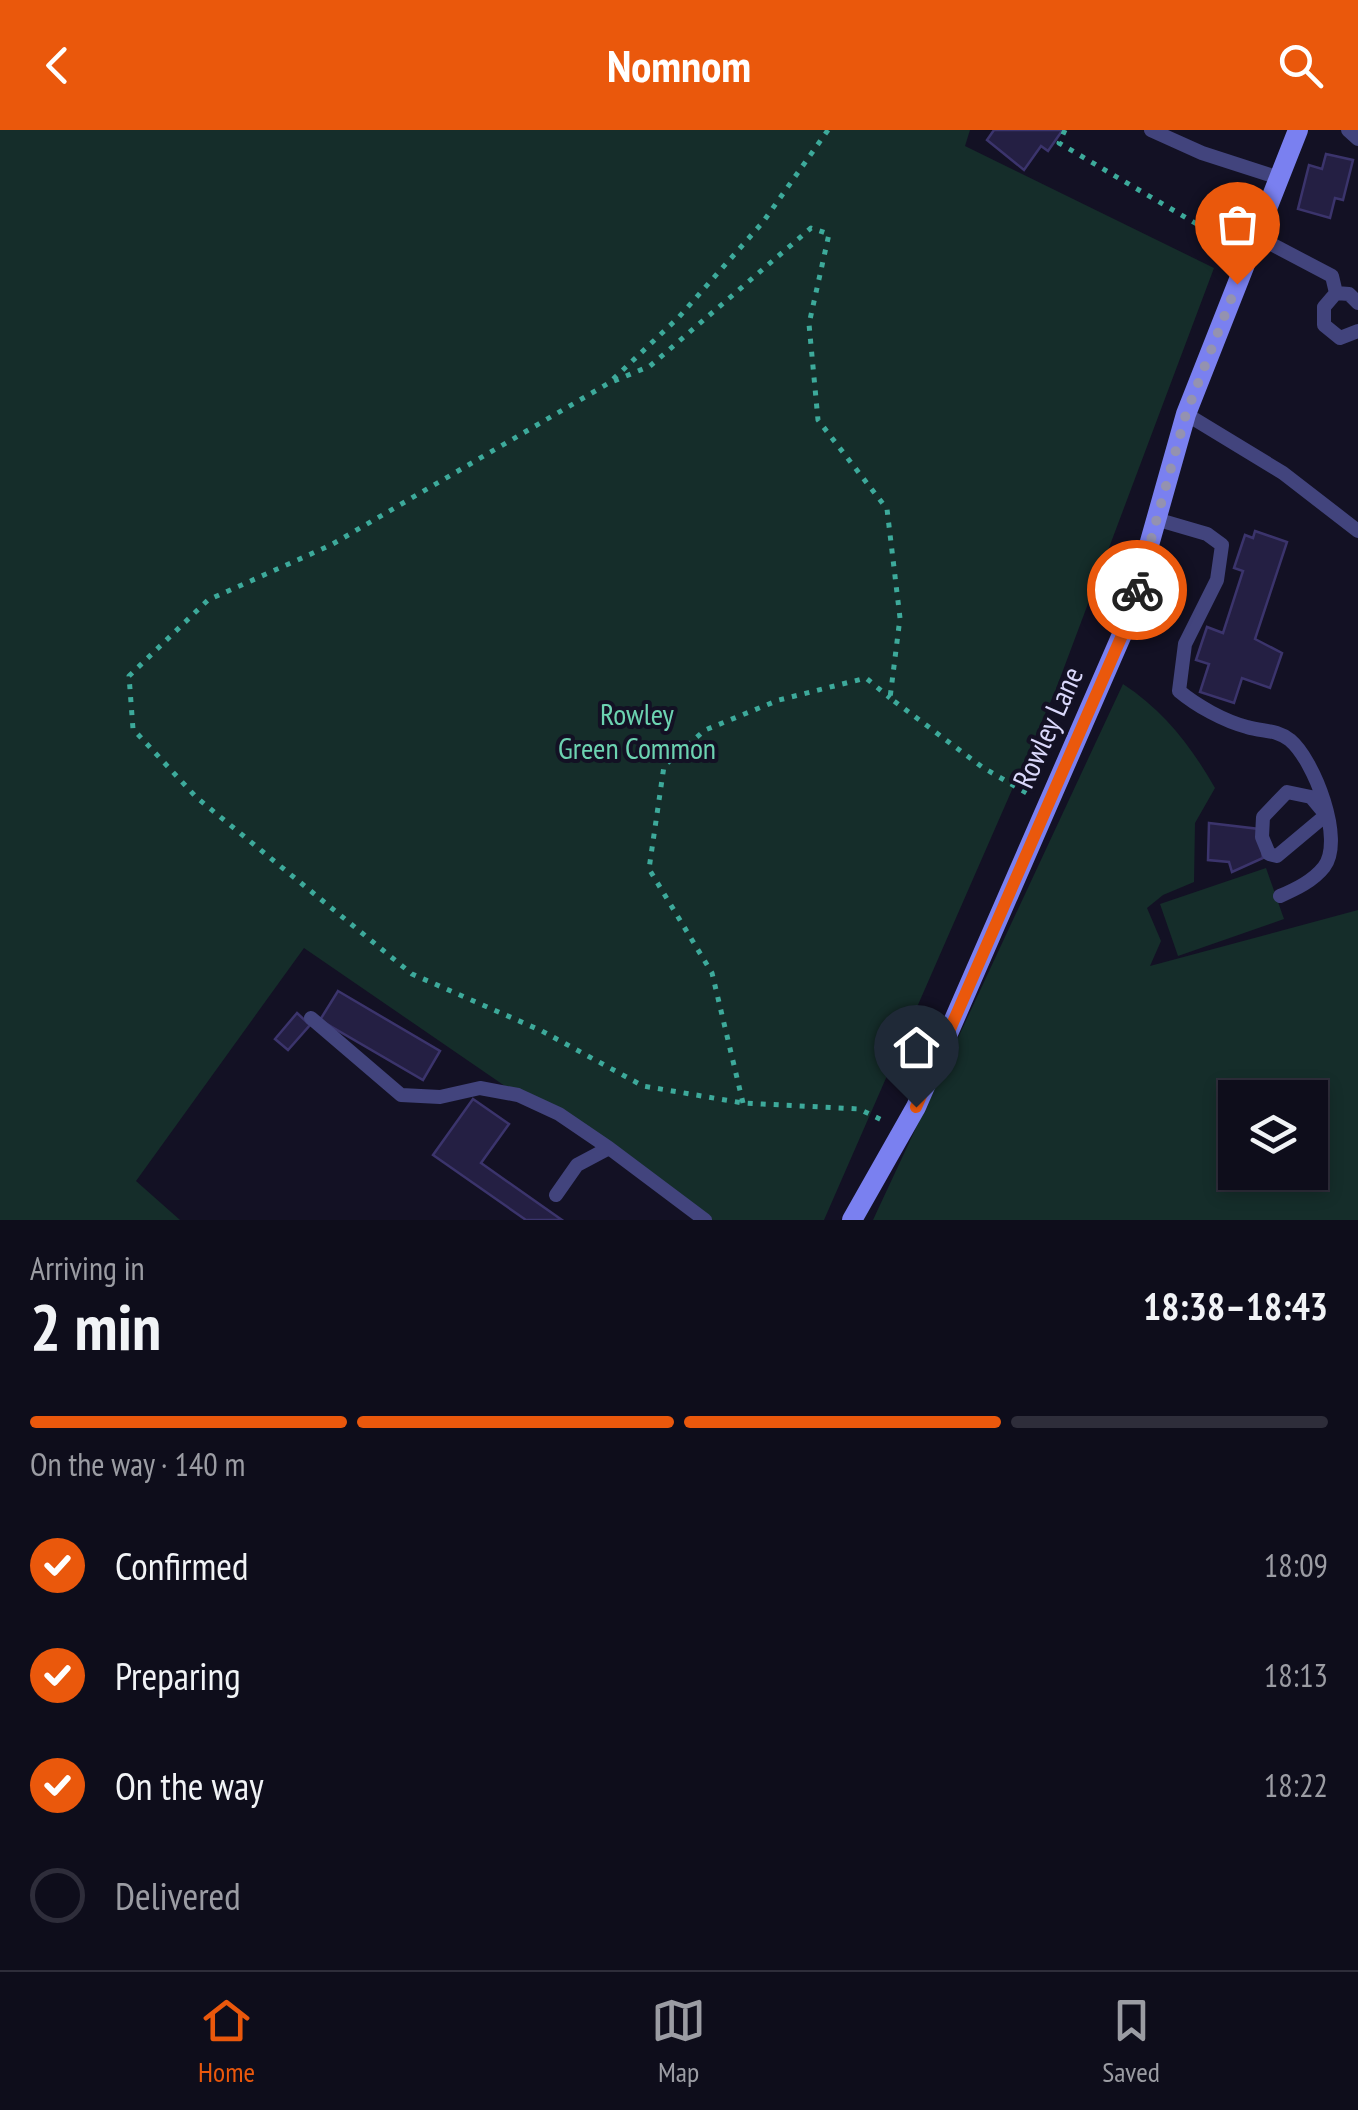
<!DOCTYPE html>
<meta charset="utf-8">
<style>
:root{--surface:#0e0d1b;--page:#171624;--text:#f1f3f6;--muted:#9b9ca3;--line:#2e2d3a;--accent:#ea580c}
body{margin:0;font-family:"PT Sans Narrow",sans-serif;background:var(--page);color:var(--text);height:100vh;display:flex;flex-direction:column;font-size:38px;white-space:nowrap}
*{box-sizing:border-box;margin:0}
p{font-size:32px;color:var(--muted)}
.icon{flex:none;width:55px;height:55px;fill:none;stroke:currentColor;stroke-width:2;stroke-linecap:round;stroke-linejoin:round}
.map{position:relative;height:1090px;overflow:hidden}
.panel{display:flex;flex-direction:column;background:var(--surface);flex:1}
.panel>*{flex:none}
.buttons{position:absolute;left:1218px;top:950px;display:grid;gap:20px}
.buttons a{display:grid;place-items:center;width:110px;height:110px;border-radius:0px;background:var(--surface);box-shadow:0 5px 15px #0003,0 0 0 2px var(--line);font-size:50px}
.pin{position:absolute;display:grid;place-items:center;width:85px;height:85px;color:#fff;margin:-102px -42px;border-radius:50% 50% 50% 0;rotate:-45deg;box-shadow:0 0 10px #0007}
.pin .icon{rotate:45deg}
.courier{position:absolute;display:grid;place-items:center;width:100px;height:100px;margin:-50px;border:8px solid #ea580c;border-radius:50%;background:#fff;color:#222;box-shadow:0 2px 12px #0007}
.headline em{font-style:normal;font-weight:700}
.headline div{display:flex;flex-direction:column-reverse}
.headline{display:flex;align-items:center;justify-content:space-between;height:170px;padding:0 30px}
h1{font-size:65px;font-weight:700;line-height:75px}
.bar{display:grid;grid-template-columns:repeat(4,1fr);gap:15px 10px;align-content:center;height:120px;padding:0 30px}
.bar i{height:12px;border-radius:8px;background:var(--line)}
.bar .selected{background:var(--accent)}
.bar p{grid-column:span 4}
ol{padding:0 30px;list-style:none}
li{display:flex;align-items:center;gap:30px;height:110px}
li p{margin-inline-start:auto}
li .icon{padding:10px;border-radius:50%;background:var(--accent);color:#fff;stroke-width:4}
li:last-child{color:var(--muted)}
li i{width:55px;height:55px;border:5px solid var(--line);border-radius:50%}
header{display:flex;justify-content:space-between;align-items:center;height:130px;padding:0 30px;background:var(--accent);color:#fff;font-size:45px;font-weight:700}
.tabs{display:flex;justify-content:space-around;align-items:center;height:140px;border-top:2px solid var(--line);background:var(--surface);font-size:28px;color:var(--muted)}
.tabs a{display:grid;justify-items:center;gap:5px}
.tabs .selected{color:var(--accent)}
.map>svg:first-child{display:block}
</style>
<header><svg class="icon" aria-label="back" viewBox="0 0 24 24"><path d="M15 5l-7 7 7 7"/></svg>Nomnom<svg class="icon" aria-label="search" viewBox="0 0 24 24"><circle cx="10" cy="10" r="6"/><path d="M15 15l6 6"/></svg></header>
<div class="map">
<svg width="1358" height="1090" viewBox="0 0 1358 1090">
<rect width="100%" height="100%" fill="#131124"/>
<path fill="#152d2a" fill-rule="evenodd" d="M0 0H970L965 16 1214 138 1056 559 824 1090H705L607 1018 518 965 304 818 136 1051 180 1090H0Z
M1123 554C1164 581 1191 616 1215 658L1195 693 1194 752 1163 765 1147 778 1161 811 1150 836 1358 780V1090H873ZM1235 968H1310V1042H1235Z
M1266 738 1284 789 1178 826 1160 774Z"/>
<path fill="#241f43" stroke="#3b346c" stroke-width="2.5" d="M994 0H1061L1062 1 1048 21 1041 16 1024 40 987 10Z
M1326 24 1353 30 1343 70 1335 68 1330 88 1298 79 1309 35 1322 39Z
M1255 401 1287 412 1255 509 1282 523 1270 558 1242 548 1234 573 1200 562 1209 534 1196 530 1207 497 1223 503 1243 441 1234 438 1245 405 1253 408Z
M1209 693 1259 699 1263 728 1232 742 1229 732 1208 730Z
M338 861 440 921 423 950 320 890Z
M297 883 310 895 288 920 275 909Z
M473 969 509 994 481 1033 562 1090H526L433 1025Z"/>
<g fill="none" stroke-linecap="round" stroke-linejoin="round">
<path stroke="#3daa9b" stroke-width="5" stroke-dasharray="5 8" stroke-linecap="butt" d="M828 0 763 92 679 187 609 253 331 415 208 470 129 546 133 599 196 667 412 844 542 901 643 956 743 973 859 979 886 992
M1065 0 1059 13 1229 113
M614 251 650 236 811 98 829 104 809 194 818 290 887 379 900 488 890 568 982 637 1030 665
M743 973 712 843 649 739 664 636 705 600 779 570 866 548 890 568"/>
<path stroke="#42447d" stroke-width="14" d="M1151 0 1202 23 1279 48
M1348 0 1358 9
M1256 106 1332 146 1336 163
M1336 163 1324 177V195L1340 208 1358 201
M1336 163 1349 164 1358 173
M1186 284 1283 343 1358 401
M1159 390 1207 404 1222 415 1217 450 1185 514 1179 561C1197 576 1224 591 1247 597 1263 602 1276 599 1290 610 1314 630 1345 710 1324 737 1313 751 1296 759 1280 766
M1287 662 1311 667 1326 685 1277 726 1269 724 1262 707 1263 687Z
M311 888 401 965 440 967 480 958 518 965 559 984 609 1018
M556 1065 577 1035 609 1018 705 1090"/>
<path stroke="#7a80f0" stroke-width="20" d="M852 1090 916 977 1127 493 1186 284 1298 0"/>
</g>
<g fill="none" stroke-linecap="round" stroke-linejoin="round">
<path stroke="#9492b0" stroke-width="10" stroke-dasharray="0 18" d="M1137 460 1186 284 1237 154"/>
<path stroke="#ea580c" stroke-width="12" d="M916 977 1127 494 1137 460"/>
</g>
<g text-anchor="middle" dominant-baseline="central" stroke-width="8" stroke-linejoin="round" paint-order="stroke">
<g font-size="30" fill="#6cd3b1" stroke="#131124">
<text x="637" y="583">Rowley<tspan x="637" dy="34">Green Common</tspan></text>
</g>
<g font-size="30" fill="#dad8fb" stroke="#131124">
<text transform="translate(1047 597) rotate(-66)">Rowley Lane</text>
</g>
</g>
</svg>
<div class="buttons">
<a><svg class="icon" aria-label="layers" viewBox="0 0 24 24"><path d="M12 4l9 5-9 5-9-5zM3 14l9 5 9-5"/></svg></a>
</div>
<div class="pin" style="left:1237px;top:154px;background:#ea580c"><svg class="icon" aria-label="bag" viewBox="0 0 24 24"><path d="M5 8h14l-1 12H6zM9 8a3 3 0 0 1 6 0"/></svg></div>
<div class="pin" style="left:916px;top:977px;background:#1f2937"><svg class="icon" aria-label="home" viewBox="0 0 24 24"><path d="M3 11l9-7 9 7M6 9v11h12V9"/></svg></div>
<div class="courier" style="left:1137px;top:460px"><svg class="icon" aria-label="bike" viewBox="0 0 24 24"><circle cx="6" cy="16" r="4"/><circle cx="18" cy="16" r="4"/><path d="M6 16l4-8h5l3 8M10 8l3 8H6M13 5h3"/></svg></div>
</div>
<section class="panel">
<div class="headline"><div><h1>2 min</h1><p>Arriving in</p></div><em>18:38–18:43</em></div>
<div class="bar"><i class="selected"></i><i class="selected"></i><i class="selected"></i><i></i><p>On the way · 140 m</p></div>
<ol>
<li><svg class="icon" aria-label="check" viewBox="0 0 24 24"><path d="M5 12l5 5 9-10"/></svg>Confirmed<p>18:09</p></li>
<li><svg class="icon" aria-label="check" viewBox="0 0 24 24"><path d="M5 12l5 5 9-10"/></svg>Preparing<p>18:13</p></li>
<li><svg class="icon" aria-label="check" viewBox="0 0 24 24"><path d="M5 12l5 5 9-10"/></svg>On the way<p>18:22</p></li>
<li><i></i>Delivered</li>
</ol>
</section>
<nav class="tabs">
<a class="selected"><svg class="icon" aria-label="home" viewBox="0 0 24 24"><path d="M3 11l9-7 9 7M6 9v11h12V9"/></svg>Home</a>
<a><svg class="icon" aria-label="map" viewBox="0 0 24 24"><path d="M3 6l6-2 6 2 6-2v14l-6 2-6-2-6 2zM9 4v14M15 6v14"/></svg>Map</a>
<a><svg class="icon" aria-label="saved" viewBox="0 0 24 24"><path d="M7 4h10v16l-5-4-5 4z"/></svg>Saved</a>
</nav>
